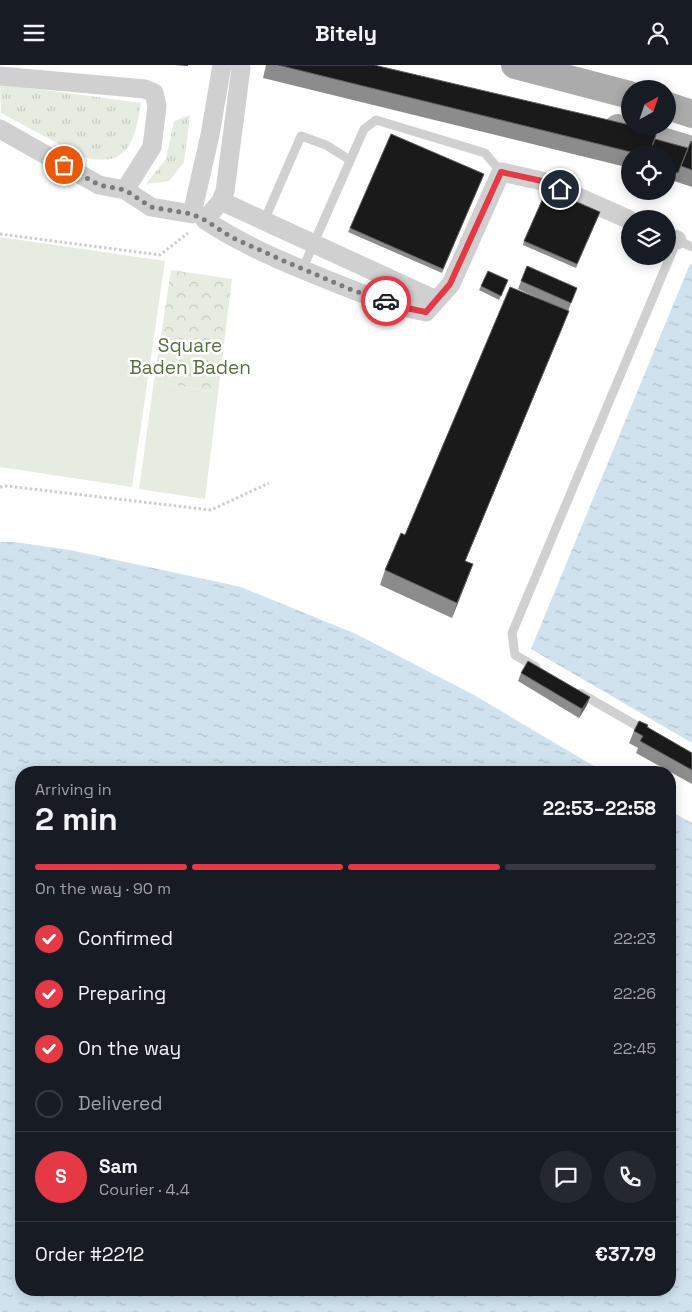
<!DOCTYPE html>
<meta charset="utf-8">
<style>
:root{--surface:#171b24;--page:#242831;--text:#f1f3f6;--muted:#9ea1a6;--line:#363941;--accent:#e63946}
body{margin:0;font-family:"Space Grotesk",sans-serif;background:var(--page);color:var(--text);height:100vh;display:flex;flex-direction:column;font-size:19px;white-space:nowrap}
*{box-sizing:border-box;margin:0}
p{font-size:16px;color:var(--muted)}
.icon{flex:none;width:28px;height:28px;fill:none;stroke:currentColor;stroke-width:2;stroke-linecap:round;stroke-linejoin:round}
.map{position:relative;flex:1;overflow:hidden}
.side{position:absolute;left:15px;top:701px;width:661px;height:530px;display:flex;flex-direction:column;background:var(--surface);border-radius:20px;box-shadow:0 2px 12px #0003}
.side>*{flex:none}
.needle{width:32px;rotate:40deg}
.controls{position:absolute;left:621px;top:15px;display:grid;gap:10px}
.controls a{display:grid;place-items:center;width:55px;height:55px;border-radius:50%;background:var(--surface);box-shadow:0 2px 12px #0003;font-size:25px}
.pin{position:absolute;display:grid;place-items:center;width:42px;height:42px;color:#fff;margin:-21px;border:2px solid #fff;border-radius:50%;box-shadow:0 1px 5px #0007}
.courier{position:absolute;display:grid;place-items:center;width:50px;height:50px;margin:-25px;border:4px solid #e63946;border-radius:50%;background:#fff;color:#222;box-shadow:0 1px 6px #0007}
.headline em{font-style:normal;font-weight:600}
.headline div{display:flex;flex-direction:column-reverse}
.headline{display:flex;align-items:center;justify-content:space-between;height:85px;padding:0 20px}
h1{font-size:32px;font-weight:600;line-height:38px}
.bar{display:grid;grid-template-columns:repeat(4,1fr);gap:8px 5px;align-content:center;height:60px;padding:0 20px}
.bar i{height:6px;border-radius:4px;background:var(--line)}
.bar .on{background:var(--accent)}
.bar p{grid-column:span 4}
.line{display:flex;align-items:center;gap:12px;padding:0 20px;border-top:1px solid var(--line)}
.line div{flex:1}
.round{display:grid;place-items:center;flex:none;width:52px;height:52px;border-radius:26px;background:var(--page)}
ol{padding:0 20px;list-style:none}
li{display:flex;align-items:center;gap:15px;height:55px}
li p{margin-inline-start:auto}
li .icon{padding:5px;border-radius:50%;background:var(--accent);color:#fff;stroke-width:4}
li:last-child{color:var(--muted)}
li i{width:28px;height:28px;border:2px solid var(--line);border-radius:50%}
header{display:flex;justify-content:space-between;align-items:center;height:65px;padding:0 20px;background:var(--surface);font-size:22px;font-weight:600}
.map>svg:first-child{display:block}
</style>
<header><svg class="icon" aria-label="menu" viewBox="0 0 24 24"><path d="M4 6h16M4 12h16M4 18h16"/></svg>Bitely<svg class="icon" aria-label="person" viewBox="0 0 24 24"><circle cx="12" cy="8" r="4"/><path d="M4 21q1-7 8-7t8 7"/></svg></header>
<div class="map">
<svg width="692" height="1247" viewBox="0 0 692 1247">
<defs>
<pattern id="grass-tufts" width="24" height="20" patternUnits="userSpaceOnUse" patternTransform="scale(1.25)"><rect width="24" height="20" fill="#e6ecdf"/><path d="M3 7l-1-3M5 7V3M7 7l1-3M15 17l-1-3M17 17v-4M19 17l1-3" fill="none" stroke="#c6cbc0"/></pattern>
<pattern id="park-crowns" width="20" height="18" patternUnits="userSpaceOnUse" patternTransform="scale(1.25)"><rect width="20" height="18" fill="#e6ecdf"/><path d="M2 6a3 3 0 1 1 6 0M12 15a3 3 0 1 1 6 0" fill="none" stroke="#c6cbc0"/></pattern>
<pattern id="water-ripples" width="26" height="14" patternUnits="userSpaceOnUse" patternTransform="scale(1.25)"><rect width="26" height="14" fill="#cfe2ee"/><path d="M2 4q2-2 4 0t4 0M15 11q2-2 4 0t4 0" fill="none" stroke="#b2c2cd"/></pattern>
</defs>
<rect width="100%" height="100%" fill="#fff"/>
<path fill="url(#grass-tufts)" d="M0 19 141 38C135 75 129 104 83 92L1 48Z
M190 50 184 97 169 116 146 119 166 94 174 56Z"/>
<path fill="url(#park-crowns)" d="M171 205 232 214 218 328 154 316Z"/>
<path fill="#e6ecdf" d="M0 172 165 196 132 422 0 402Z
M154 316 218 328 205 434 139 424Z"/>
<path fill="url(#water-ripples)" d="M690 199 692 200V678L531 584Z
M0 477H14L70 485 241 522 356 569 474 630 604 707 21 708V1225H670V746L692 758V1247H0Z"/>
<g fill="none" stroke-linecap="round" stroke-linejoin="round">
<path stroke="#cdcdcd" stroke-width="3" stroke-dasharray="2.5 2.5" stroke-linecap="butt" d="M0 169 160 190 188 168
M0 422 7 421 211 445 269 418"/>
<path stroke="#d0d0d0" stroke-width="9" d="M264 156 301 71 326 80 350 95
M302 205 364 64 376 55 485 88 501 107
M536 602 515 590 512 568 677 175 692 182
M580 628 646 666"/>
<path stroke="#d0d0d0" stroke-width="19" d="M239 0 241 3 225 126 221 136 205 155C243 180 285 198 328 215 360 228 392 241 426 247L451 219 501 107 542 116 630 155
M0 11 145 24 154 28 157 41 152 82 125 125
M0 64 99 120 125 125 151 142 192 149 210 70 222 0
M221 136 436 235
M668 172 677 175"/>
<path stroke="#ababab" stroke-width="28" d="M515 0 630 30
M668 41 692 49
M618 63 692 85"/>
</g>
<path fill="#8c8c8c" d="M266 0H374L655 74 688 83 692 77V122L668 114V89H630V103L263 13Z
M482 114 442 208 348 167 350 163Z
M600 147 576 203 523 180 524 176Z
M508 215 499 235 479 225 481 221Z
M521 216 577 223 568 246H569L563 261 465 496 467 515 452 553 380 520 385 505 405 470 551 239 518 224Z
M521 608 590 632 587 640 579 653 518 616Z
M647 662 692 688V719L636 688 638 683 629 678 634 666Z"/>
<path fill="#5f5f5f" d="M175 0H188V1Z
M569 246 563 261 459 511 465 496Z
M473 499 467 515 452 553 457 538Z
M590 632 587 640 579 653 582 644Z"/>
<path fill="#1a1a1a" stroke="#5f5f5f" d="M278 0H374L630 60V61H635L657 67 649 89H639Z
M391 69 484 109 443 204 350 163Z
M655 74 688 83 678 108 668 105V89H649Z
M691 76 692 77V105L681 101Z
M547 124 600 147 577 199 524 176Z
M527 201 577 223 571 238 521 216Z
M488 206 508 215 501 231 481 221Z
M510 222 569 246 465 496 473 499 457 538 385 505 401 468 405 470Z
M528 596 590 632 582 644 521 608Z
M639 656 648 660 647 662 692 688V705L640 676 643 671 634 666Z"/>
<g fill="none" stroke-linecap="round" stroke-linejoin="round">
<path stroke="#7a7a7a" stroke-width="5" stroke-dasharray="0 9" d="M64 100 99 120 125 125 151 142 192 149 205 155 231 172 284 196 352 225 386 236"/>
<path stroke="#e63946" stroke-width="6" d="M386 236 406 243 426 247 450 219 501 107 542 116 560 124"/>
</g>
<g text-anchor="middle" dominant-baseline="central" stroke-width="5" stroke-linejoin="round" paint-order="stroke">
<g font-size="19" fill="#56703f" stroke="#fff">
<text x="190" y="280">Square<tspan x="190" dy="22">Baden Baden</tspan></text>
</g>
</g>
</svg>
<div class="controls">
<a><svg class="needle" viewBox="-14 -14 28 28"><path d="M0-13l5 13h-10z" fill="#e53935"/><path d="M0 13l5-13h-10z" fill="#9ea1a6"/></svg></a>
<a><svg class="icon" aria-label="locate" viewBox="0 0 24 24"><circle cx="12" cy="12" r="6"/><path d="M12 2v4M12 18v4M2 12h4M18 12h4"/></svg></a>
<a><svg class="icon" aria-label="layers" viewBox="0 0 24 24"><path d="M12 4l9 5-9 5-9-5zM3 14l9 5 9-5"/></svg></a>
</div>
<div class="pin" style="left:64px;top:100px;background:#ea580c"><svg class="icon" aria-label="bag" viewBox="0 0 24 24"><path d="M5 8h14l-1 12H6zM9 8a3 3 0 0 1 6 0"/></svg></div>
<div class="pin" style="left:560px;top:124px;background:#1f2937"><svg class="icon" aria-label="home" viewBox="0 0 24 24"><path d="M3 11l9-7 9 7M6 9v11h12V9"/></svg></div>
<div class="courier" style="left:386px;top:236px"><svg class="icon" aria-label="car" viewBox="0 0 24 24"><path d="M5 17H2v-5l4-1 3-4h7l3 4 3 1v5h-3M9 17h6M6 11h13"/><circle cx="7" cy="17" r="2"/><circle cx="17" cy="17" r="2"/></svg></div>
<section class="side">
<div class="headline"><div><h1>2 min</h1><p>Arriving in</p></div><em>22:53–22:58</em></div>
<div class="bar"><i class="on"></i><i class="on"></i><i class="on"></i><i></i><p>On the way · 90 m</p></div>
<ol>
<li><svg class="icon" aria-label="check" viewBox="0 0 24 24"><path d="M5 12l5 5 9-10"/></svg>Confirmed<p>22:23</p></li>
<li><svg class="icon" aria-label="check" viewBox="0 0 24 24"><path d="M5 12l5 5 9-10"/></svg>Preparing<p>22:26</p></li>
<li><svg class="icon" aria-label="check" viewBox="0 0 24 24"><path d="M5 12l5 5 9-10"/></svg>On the way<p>22:45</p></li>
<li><i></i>Delivered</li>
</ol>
<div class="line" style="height:90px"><b class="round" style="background:var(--accent);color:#fff">S</b><div><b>Sam</b><p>Courier · 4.4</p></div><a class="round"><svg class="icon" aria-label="chat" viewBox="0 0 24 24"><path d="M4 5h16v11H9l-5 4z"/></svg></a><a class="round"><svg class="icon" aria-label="phone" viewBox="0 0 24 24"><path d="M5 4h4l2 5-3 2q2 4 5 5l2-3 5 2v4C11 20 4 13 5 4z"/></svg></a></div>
<div class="line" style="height:65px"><div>Order #2212</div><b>€37.79</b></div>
</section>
</div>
